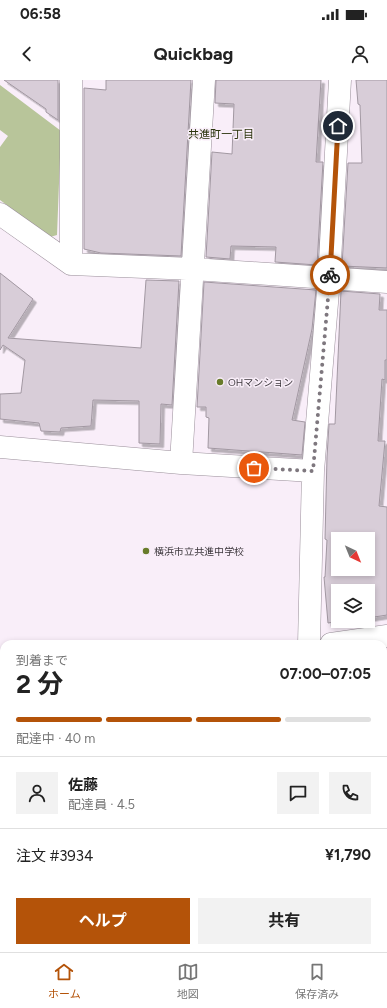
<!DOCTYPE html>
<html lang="ja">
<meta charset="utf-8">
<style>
:root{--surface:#fff;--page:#f2f2f2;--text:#222;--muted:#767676;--line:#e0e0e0;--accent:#b45309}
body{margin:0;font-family:Figtree,"Noto Sans JP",sans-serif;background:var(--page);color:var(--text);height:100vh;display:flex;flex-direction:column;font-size:15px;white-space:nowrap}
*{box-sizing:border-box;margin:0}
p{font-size:13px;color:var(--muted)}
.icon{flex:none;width:22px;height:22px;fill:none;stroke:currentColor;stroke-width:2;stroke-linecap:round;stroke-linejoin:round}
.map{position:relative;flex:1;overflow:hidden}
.drawer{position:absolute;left:0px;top:560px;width:387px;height:312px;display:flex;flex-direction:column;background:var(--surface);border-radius:12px 12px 0 0;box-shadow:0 2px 6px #0003}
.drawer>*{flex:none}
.needle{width:26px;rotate:137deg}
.controls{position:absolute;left:331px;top:452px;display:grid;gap:8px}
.controls a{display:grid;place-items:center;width:44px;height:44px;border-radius:0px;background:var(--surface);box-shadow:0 2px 6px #0003;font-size:20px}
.pin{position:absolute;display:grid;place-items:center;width:34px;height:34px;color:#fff;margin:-17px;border:2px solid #fff;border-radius:50%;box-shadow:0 1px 4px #0007}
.courier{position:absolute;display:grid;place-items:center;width:40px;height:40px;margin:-20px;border:3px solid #b45309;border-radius:50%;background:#fff;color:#222;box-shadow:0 1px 5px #0007}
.head em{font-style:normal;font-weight:700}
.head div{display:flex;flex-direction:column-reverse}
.head{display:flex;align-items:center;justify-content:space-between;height:68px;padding:0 16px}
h1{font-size:26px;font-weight:700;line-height:30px}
.bar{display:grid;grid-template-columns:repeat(4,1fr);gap:6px 4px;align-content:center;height:48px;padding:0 16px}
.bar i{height:5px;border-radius:3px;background:var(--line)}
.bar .on{background:var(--accent)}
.bar p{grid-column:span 4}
.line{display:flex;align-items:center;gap:10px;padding:0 16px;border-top:1px solid var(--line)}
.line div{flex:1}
.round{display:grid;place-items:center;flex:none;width:42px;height:42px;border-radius:0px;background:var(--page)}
.action{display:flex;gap:8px;margin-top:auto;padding:8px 16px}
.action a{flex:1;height:46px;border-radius:0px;background:var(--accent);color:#fff;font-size:16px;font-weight:700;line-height:46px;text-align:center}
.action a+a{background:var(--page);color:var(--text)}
.status{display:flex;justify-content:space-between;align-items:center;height:28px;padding:0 20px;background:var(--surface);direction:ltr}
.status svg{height:11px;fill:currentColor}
header{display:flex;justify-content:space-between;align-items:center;height:52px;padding:0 16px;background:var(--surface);font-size:18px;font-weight:700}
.tab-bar{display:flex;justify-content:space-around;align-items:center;height:56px;border-top:1px solid var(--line);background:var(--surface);font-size:11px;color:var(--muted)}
.tab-bar a{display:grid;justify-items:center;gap:2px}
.tab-bar .on{color:var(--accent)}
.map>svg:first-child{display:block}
</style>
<div class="status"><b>06:58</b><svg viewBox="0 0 49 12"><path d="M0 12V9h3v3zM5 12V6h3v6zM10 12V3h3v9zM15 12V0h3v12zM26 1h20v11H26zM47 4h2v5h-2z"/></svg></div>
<header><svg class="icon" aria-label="back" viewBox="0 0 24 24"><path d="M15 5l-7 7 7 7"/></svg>Quickbag<svg class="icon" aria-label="person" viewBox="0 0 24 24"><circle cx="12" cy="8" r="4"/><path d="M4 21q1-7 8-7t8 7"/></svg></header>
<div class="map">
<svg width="387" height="872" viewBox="0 0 387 872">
<defs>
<filter id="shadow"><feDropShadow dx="3.5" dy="3.5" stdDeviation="0" flood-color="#0004"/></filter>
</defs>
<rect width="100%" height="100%" fill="#f9eef9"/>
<path fill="#b8c59a" d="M0 5 61 51 57 155 50 157 0 120V67L8 56 0 50Z"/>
<path fill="#e1bce2" d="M383 585H387V675H383Z
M4 645V751L0 752V647Z"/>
<path fill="#d8cdd8" stroke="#a298a2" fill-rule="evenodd" filter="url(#shadow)" d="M4 0H58V40L46 32V29Z
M106 0H191L181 176 101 173 84 169V8L106 10Z
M216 0H321L316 82H323L317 185 275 182 276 167 231 166 230 179 206 177 212 72 232 74 234 24 215 23Z
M356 0H387V188L342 186 348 83H362L360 25 358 24Z
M0 193 33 219 8 258 141 268 146 200 179 201 172 325 161 324 160 364 139 363V321L93 320 91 346 61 348 60 352 41 351 39 343 0 339V314L21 313 25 280 3 265 0 270Z
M204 202 316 210 312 249 292 340 305 342 302 375 208 368 209 338 206 337V327H197Z
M341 211 380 214 379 230H387V280H385V300L382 299 378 361H385L379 426 387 427V535L368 538V511H338V541H342L328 543 324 497H325L327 460 325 459 327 377 329 344H335ZM338 459H368V489H338Z"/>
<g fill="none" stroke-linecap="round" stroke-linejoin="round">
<defs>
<path id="minor" d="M0 134 71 184 193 189 387 202
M71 184V0
M0 367 181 383 313 391
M181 383 204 0
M309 564 313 391 329 199 340 0
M331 564 387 556
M0 621 4 620
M383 707 387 706
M0 766 4 765
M326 868V872
M14 872 16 868"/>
<path id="highway" d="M383 611 387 610
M383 658 387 657
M0 697 4 695
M0 730 4 729"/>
</defs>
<use href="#minor" stroke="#9a8f9a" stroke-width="23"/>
<use href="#highway" stroke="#9a8f9a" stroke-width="23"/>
<use href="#minor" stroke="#fff" stroke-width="22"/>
<use href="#highway" stroke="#fff" stroke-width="22"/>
</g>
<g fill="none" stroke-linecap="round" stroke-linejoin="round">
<path stroke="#7e777e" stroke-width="4" stroke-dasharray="0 7.2" d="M254 388 313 391 330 195"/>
<path stroke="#b45309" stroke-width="5" d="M330 195 338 46"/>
</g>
<g fill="#687b2a" stroke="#f9eef9" stroke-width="1.5">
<circle cx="220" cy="302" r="4"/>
<circle cx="146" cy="471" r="4"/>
</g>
<g text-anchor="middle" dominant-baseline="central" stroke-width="3" stroke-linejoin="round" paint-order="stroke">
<g font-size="10" fill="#3c373c" stroke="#f9eef9" text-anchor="start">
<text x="228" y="302">OHマンション</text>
<text x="154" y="471">横浜市立共進中学校</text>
</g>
<g font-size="11" fill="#2b340d" stroke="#f9eef9">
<text x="221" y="54">共進町一丁目</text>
</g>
</g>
</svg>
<div class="controls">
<a><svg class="needle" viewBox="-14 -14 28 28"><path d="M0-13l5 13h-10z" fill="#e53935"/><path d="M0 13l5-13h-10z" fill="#767676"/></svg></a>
<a><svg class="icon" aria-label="layers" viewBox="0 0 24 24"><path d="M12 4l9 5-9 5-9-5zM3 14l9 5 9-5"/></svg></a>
</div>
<div class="pin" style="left:254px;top:388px;background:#ea580c"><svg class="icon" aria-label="bag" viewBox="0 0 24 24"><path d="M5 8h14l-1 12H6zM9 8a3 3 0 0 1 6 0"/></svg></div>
<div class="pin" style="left:338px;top:46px;background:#1f2937"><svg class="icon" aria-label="home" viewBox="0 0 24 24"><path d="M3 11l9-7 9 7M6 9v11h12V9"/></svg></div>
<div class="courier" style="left:330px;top:195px"><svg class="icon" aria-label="bike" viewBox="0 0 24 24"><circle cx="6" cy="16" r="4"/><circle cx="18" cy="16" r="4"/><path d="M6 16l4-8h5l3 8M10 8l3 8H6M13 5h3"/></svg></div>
<section class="drawer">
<div class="head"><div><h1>2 分</h1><p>到着まで</p></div><em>07:00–07:05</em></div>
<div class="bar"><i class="on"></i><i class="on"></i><i class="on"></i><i></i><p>配達中 · 40 m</p></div>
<div class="line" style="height:72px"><a class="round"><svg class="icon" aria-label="person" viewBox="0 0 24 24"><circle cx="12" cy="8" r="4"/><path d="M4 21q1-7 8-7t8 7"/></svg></a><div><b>佐藤</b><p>配達員 · 4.5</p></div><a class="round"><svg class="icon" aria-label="chat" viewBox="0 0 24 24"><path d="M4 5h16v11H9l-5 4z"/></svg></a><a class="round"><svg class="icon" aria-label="phone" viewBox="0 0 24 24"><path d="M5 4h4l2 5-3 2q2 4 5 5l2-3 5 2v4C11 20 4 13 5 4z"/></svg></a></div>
<div class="line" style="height:52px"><div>注文 #3934</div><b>¥1,790</b></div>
<div class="action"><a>ヘルプ</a><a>共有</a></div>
</section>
</div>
<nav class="tab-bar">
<a class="on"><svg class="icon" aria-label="home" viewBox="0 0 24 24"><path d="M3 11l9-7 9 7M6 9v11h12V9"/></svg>ホーム</a>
<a><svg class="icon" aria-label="map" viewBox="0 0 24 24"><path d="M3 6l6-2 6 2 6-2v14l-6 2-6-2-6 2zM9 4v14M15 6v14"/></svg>地図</a>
<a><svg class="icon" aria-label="saved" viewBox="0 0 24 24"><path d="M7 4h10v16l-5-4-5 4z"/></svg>保存済み</a>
</nav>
